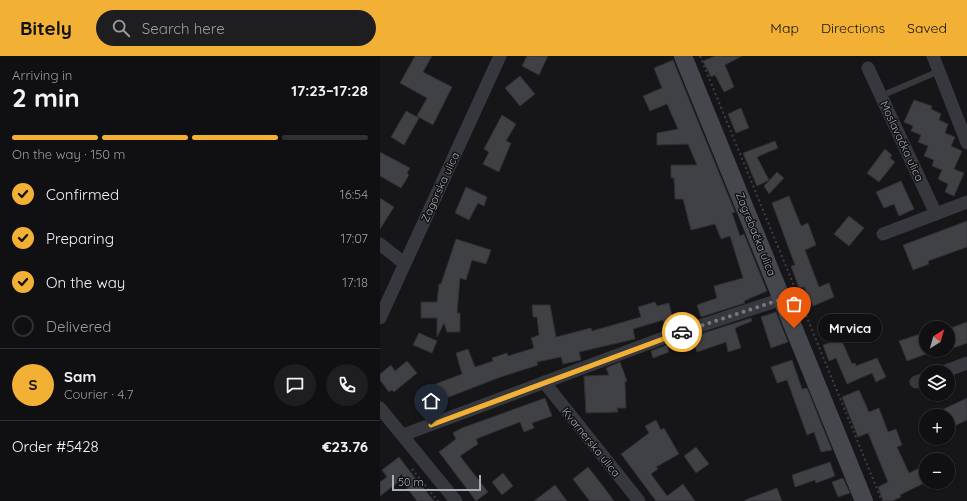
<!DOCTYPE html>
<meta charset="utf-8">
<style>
:root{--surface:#101012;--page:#1e1e20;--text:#f1f3f6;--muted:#9c9d9f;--line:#303032;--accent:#f2b134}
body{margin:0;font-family:Quicksand,sans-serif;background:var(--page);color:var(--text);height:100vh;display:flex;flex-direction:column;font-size:15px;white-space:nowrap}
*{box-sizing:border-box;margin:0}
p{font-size:13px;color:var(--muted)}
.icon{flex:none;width:22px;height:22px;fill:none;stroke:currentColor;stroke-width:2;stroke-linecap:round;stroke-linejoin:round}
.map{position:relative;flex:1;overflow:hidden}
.drawer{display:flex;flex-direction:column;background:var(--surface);width:380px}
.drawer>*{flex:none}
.needle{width:26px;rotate:37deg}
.buttons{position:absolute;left:539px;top:265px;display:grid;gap:8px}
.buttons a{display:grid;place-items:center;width:36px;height:36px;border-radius:50%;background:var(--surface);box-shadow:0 1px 3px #0004,0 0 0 1px var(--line);font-size:20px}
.scale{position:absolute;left:12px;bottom:10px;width:89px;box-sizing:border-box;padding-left:4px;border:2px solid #a8adb8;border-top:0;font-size:11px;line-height:14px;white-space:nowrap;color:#a8adb8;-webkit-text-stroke:3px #111113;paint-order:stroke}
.pin{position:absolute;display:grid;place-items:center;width:34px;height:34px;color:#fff;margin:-41px -17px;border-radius:50% 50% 50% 0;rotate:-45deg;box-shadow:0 0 4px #0007}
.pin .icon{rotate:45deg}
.courier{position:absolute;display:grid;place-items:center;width:40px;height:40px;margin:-20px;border:3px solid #f2b134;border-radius:50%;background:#fff;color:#222;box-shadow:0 1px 5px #0007}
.bubble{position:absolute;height:28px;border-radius:14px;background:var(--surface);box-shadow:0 1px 3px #0004,0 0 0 1px var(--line);font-size:13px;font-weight:700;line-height:28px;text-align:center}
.head em{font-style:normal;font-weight:700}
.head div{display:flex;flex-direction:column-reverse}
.head{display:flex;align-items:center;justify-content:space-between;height:68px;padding:0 12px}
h1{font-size:26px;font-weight:700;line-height:30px}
.bar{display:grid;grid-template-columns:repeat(4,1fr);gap:6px 4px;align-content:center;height:48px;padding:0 12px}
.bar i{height:5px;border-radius:3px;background:var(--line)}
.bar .selected{background:var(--accent)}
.bar p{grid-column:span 4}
.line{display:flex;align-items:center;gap:10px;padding:0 12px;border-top:1px solid var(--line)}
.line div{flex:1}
.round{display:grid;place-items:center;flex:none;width:42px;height:42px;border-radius:21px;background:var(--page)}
ol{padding:0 12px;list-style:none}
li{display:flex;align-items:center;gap:12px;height:44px}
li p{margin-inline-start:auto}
li .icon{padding:4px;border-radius:50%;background:var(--accent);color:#111;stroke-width:4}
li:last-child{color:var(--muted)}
li i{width:22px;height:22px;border:2px solid var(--line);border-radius:50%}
header{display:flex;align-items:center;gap:24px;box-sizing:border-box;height:56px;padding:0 20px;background:var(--accent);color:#111}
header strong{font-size:19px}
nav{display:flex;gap:22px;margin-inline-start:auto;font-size:14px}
.search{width:280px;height:36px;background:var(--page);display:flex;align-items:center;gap:10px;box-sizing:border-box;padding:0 14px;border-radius:22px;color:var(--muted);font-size:15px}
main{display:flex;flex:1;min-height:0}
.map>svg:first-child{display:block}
</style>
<header>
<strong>Bitely</strong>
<div class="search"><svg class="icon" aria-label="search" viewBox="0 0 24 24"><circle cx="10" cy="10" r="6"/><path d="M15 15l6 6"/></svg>Search here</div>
<nav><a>Map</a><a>Directions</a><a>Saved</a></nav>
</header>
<main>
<section class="drawer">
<div class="head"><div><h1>2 min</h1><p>Arriving in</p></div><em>17:23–17:28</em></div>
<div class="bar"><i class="selected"></i><i class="selected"></i><i class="selected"></i><i></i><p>On the way · 150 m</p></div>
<ol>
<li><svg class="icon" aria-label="check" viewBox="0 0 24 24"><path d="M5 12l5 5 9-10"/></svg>Confirmed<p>16:54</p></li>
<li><svg class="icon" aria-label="check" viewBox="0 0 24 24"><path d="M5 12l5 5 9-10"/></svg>Preparing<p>17:07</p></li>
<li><svg class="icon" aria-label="check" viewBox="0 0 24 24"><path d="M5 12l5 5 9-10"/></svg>On the way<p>17:18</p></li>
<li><i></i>Delivered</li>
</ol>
<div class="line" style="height:72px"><b class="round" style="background:var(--accent);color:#111">S</b><div><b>Sam</b><p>Courier · 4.7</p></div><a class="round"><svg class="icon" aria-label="chat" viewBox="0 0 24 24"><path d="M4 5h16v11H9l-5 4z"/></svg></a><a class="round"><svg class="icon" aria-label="phone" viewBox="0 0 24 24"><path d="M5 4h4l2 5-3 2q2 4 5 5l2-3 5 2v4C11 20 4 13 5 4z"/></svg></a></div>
<div class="line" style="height:52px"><div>Order #5428</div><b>€23.76</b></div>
</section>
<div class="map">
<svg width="587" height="445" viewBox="0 0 587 445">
<rect width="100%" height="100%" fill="#161618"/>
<path fill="#404145" stroke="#303034" d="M35 0H52L43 16 72 31 53 69 37 60 47 42 20 27Z
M147 0H168L159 19 142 10Z
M335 0H362L345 9 354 31 344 36 335 19 331 21 323 5Z
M293 4 355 156 352 157 360 180 364 178 387 235 364 245 365 247 321 261 317 249 337 242 334 230 363 222 350 180 341 183 335 168 311 174 303 143H295L294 122H291V109H317L308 88 277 89V77L298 73 287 48 270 55 263 40 282 32 274 12Z
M140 20 155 38 140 50 125 32Z
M534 44 552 50 551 53 561 58 559 64 568 68 565 77 575 81 571 90 582 95 574 113 584 117 574 140 565 136 568 128 558 123 562 114 552 110 554 104 544 100 548 90 538 86 541 79 531 75 533 70 524 66Z
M361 52 369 72 356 77 348 58Z
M26 55 39 62 24 89 11 81Z
M122 59 136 68 126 85 131 87 119 116 103 108 109 96 104 93Z
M395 85 398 92 377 101 389 124 377 130 363 97Z
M505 93 512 99 510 102 515 106 499 126 487 117Z
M0 96 30 112 27 117 29 119 21 132 0 120Z
M397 116 404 122 389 138 384 130Z
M521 125 534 153 519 160 514 148 504 152 496 136Z
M86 131 107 141 104 150 98 147 89 164 75 157Z
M409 140 421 170 428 167 436 189 425 194 439 231 449 227 454 241 433 250 424 231 419 232 411 210 415 209 392 147Z
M0 142 14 151 0 173Z
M469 160 484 172 469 190 454 178Z
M587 165V191L548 205 549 208 533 214 523 189Z
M76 183 111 194 106 208 92 204 86 224 80 222 77 257H80V276H67L64 267 57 281V262H41V246H57L59 228H61Z
M275 246 277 250 289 247 294 269 285 271 283 264 253 273 255 283 199 296 201 304 183 308 181 301 157 306 158 309 118 322 43 351 37 335 82 318 76 297 88 293 95 311 113 305 112 302 127 297 128 300 154 292 151 282 159 279 157 261H153L152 249H170L176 281 211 272 212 275 261 261 258 251Z
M396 256 408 286 391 292 381 261Z
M371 262 372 265 355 272 361 292 348 296 346 286 317 296 314 288 310 289 308 282Z
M587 266V287L568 294V273Z
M546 276V298L527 305 519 285Z
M39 277 57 285 52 297 33 289Z
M461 283 472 308 475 307 476 310 497 302 506 321 496 326 492 317 467 328 456 302 449 305 443 289Z
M287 289 289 296 273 302 271 295Z
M412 304 422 333 427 332 452 394 441 396 434 376 427 379 407 324 397 327 391 311Z
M27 305 37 317 14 336 12 334 9 336 0 324V318L11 309 15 315Z
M240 306 247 325 245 326 246 352H237L238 356 206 357 204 320 229 319 226 312Z
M479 334 489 356 499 352 508 376 516 373 522 389 517 391 529 417 546 409V426L520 439 521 441 512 445H503L498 431 508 426 488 377 478 381 462 341Z
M165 342 172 360 152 367 154 372 144 376 140 366 96 383 98 388 80 400 108 436 96 445 59 396 76 383 73 377 82 372Z
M587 342V364L568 373V360H549Z
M276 364 281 374 284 372 299 398 276 411 278 413 271 418 287 440 303 428 315 445H276L241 398 269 377 265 370Z
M316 391 329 408 316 417 304 400Z
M19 401 32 418 54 445H37L21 424 0 440V426L7 421 2 414Z
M450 406 455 420 436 427 435 424 415 431 412 419Z
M208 411 223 430 234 445H210L205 439 193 423Z
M123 417 133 430 122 439 112 426Z
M463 422 470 437 458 441 452 426Z
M175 429 187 445H154Z
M397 432 402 445H365V444Z"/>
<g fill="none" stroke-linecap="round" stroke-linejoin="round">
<path stroke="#3d3f44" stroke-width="2" stroke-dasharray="2 3" stroke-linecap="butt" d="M320 0 502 445
M32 413 58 445"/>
<path stroke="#37383d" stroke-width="6" d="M501 40 559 15"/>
<path stroke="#37383d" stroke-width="13" d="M553 0 587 87
M488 12 556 158
M503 178 587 146
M0 188 25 208
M0 262 120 0
M563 316 587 307
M164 326 259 445
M536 326 546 323
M0 352 76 445
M23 379 283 282 402 243"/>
<path stroke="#45474d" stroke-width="18" d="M303 0 484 445"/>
</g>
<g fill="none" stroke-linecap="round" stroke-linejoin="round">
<path stroke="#757880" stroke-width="4" stroke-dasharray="0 7.2" d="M302 276 402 243 414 272"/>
<path stroke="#f2b134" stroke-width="5" d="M51 369 302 276"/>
</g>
<g text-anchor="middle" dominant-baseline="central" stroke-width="3" stroke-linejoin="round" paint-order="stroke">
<g font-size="11" fill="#a8adb8" stroke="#111113">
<text transform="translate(522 85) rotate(65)">Moslavačka ulica</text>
<text transform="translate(60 131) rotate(-65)">Zagorska ulica</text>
<text transform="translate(376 178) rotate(68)">Zagrebačka ulica</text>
<text transform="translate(211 386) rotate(51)">Kvarnerska ulica</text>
</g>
</g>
</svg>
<div class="buttons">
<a><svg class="needle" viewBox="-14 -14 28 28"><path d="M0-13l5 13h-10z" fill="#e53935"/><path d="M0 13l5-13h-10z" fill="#9c9d9f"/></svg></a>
<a><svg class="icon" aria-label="layers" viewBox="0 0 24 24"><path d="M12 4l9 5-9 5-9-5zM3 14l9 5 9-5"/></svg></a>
<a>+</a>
<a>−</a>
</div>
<div class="scale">50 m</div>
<div class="pin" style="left:414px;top:272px;background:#ea580c"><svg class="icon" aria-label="bag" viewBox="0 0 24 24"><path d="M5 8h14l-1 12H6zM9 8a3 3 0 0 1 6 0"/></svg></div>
<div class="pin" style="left:51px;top:369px;background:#1f2937"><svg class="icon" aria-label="home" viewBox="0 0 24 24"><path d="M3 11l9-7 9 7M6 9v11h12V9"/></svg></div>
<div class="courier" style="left:302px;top:276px"><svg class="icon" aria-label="car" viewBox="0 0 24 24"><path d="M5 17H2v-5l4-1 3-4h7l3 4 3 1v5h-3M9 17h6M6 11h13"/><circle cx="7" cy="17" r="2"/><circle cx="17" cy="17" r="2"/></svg></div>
<div class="bubble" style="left:438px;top:258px;width:64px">Mrvica</div>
</div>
</main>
